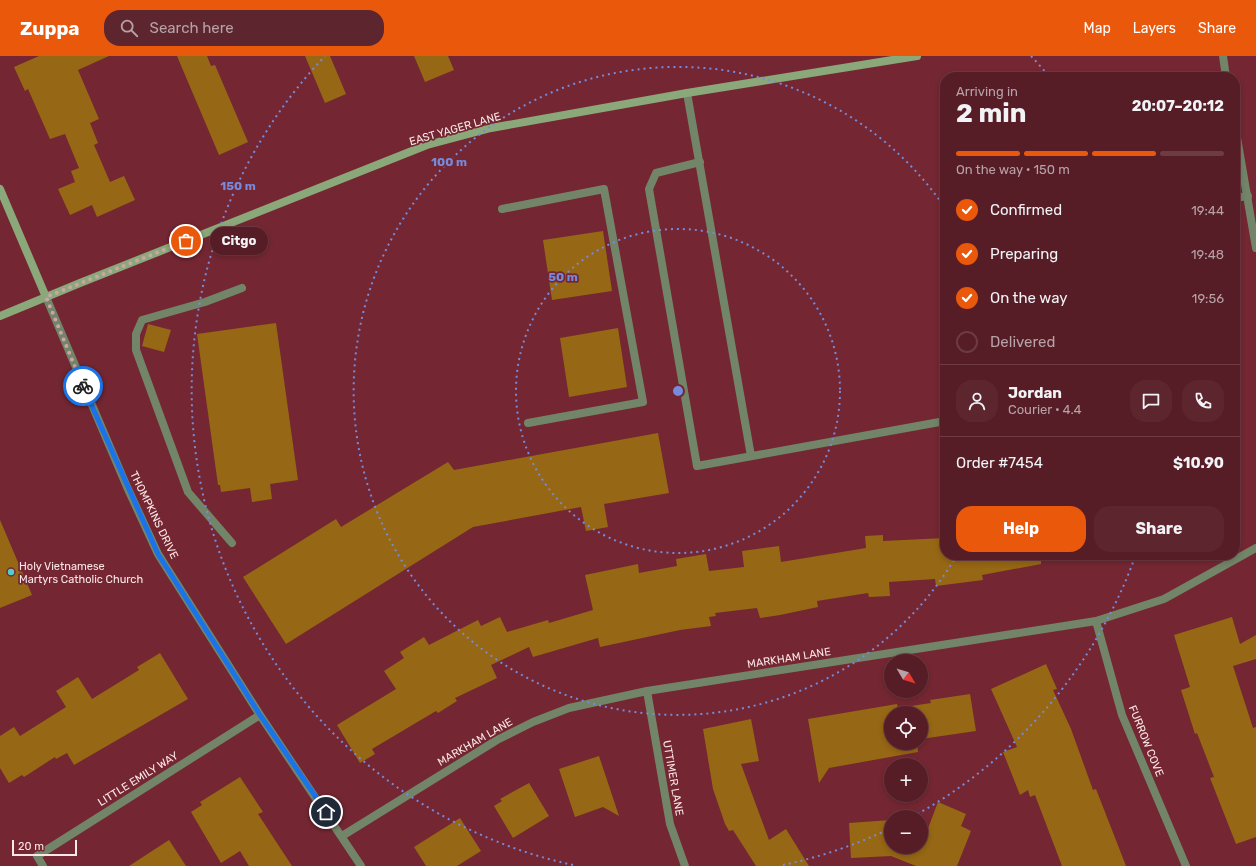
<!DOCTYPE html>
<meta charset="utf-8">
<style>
:root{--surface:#571d26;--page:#5d262e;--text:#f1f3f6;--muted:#b6a2a7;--line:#6d3b43;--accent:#ea580c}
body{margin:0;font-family:Rubik,sans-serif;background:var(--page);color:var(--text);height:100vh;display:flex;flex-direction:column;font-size:15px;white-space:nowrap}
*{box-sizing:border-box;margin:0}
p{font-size:13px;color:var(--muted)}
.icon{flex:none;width:22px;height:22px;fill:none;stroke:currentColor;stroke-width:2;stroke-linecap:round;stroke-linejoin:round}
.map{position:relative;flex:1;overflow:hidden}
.details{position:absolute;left:940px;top:16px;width:300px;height:488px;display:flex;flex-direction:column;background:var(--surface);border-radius:16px;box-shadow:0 2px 6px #0003,0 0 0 1px var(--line)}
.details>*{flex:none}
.needle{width:26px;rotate:128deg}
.controls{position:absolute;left:884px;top:598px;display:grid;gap:8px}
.controls a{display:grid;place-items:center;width:44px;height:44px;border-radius:50%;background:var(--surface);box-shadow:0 2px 6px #0003,0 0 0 1px var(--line);font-size:20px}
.scale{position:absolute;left:12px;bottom:10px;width:65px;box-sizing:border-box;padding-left:4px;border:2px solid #fbe7e8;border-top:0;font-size:11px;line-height:14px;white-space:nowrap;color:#fbe7e8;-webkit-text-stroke:3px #742732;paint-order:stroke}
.pin{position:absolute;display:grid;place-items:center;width:34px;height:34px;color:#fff;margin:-17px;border:2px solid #fff;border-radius:50%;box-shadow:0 1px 4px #0007}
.courier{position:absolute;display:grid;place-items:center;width:40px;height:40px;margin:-20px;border:3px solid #1a73e8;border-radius:50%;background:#fff;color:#222;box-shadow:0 1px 5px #0007}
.bubble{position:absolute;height:28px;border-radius:14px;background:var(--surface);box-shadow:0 2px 6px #0003,0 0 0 1px var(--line);font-size:13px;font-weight:700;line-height:28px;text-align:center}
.headline em{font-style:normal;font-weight:700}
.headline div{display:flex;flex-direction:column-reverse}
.headline{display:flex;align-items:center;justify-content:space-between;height:68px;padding:0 16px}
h1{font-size:26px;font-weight:700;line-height:30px}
.bar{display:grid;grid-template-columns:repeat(4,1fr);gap:6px 4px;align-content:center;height:48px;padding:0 16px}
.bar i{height:5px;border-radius:3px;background:var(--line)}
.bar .current{background:var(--accent)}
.bar p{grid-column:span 4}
.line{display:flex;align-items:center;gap:10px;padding:0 16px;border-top:1px solid var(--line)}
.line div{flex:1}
.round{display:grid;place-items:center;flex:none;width:42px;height:42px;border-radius:16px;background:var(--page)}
ol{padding:0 16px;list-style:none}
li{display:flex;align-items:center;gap:12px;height:44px}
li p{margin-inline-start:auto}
li .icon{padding:4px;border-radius:50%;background:var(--accent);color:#fff;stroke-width:4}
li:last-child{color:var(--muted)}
li i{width:22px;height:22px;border:2px solid var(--line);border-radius:50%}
.cta{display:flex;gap:8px;margin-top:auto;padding:8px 16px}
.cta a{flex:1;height:46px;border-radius:16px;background:var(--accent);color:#fff;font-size:16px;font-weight:700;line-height:46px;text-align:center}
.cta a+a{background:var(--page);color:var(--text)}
header{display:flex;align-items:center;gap:24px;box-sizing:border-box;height:56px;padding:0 20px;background:var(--accent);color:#fff}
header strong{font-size:19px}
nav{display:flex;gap:22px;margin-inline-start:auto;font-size:14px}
.search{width:280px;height:36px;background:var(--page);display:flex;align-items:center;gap:10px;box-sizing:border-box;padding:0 14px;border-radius:16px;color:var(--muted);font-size:15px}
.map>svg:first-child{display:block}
</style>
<header>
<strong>Zuppa</strong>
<div class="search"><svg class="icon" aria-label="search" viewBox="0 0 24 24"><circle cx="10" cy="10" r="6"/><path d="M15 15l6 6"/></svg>Search here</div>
<nav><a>Map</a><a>Layers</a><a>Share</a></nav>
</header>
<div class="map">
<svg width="1256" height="810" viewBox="0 0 1256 810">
<rect width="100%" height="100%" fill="#742732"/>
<path fill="#966714" d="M39 0H109L78 14 99 63 90 67 98 87 94 89 110 126 124 120 135 144 97 161 92 149 70 159 58 133 75 126 71 115 79 112 65 78 50 83 28 33 25 35 14 11Z
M177 0H207L211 10 215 9 248 86 219 99Z
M305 0H330L346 38 325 47Z
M414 0H448L454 14 425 26Z
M603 175 612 235 552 244 543 184Z
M276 267 298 424 270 428 272 443 252 446 250 432 221 436 220 429H218L197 278Z
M148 268 171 274 164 296 142 290Z
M618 272 627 331 569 341 560 282Z
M658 377 669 437 604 448 608 471 586 475 581 451 473 471 286 588 243 521 336 463 341 471 448 406 454 414Z
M0 464 32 539 0 552Z
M883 479V485L945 482V499H1041V508L982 519 983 524 936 530 935 523 889 526 890 540 869 541 868 537 817 545 818 551 780 559 760 562 757 552 715 557 716 560 709 561 711 570 680 574 600 591 598 582 533 601 529 591 491 609 497 622 455 642 457 645 438 657 436 655 372 693 375 698 360 707 337 669 396 633 384 615 404 602 400 596 424 581 429 589 478 564 481 570 500 561 507 576 548 564 549 567 593 554 585 519 638 508 639 517 677 510 676 503 706 498 709 515 744 511 742 495 779 490 781 506 866 492 865 480Z
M1232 561 1240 588 1256 579V603L1233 610 1253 672 1256 671V781L1236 788 1210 722 1214 721 1197 677 1195 678 1181 634 1190 631 1174 579Z
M160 597 188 643 74 709 67 697 56 703 55 701 24 721 22 719 9 727 0 712V680L14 671 20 680 66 651 56 635 78 621 92 643 139 614 137 611Z
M1046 608 1057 633 1053 634 1071 673 1093 734 1096 733 1126 810H1062L1035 739 1030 741 1028 734 1020 739 1003 696 1017 691 991 633Z
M970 638 976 675 921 683V657H891V687H917L918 696 829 712 819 727 808 663 897 648 898 652 931 647 930 644Z
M751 663 759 705 741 708 769 784 786 773 809 810H756L733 774 729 775 725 768 713 733 703 673Z
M599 700 619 760 603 751 575 761 559 713Z
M240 721 263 756 258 758 292 810H249L240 795 221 807 191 756 202 749 200 746Z
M529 727 549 760 513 782 494 750 502 745 500 743Z
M938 746 966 758 961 770 971 775 957 810H916L891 800 851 802 849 767 891 764V791H921Z
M460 762 481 795 457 810H426L414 791Z
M169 784 186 810H129Z"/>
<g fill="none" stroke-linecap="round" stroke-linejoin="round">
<path stroke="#728568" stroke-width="8" d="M687 37 751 400
M700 106 656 117 649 133 697 410 945 365
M1235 142 1248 140
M502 153 604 133 643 346 528 367
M232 487 188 436 136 294V278L142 264 205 246 242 232"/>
<path stroke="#728568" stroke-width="8" d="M1223 0 1226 21
M1235 70 1256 192
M46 241 127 431 158 498 260 659 361 810
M1096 565 1122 659 1186 810
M647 635 670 768 685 810
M342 780 497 684 533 666 569 652 647 635 1096 565 1164 543 1256 492
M43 810 37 800 260 659"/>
<path stroke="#8aa87a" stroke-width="8" d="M0 133 46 241
M0 260 80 227 427 89 491 72 687 37 917 0"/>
</g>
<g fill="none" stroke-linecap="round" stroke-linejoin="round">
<path stroke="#cca4a8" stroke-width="4" stroke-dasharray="0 7.2" d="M83 330 46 241 186 185"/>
<path stroke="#1a73e8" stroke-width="5" d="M83 330 158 498 260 659 326 756"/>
</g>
<g fill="none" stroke="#768bde" stroke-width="2" stroke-dasharray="2 4">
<circle cx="678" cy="335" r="162"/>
<path d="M957 499A324 324 0 1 1 943 149"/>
<path d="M1135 501A486 486 0 0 1 914 760M887 774A486 486 0 0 1 783 809M573 809A486 486 0 0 1 325 0M1031 0A486 486 0 0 1 1048 19"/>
</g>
<circle fill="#52cdcd" stroke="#742732" stroke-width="1.5" cx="11" cy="516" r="4"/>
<g text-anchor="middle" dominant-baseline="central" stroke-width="3.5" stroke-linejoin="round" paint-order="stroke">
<g font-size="11" fill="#fbe7e8" stroke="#742732">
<text transform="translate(455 73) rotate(-16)">EAST YAGER LANE</text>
<text transform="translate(154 459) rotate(64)">THOMPKINS DRIVE</text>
<text transform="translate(789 602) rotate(-9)">MARKHAM LANE</text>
<text transform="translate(1146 685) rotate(68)">FURROW COVE</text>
<text transform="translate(475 686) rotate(-30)">MARKHAM LANE</text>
<text transform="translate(673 722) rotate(80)">UTTIMER LANE</text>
<text transform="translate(138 723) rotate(-32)">LITTLE EMILY WAY</text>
</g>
<g font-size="11" fill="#fbe7e8" stroke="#742732" text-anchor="start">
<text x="19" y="510">Holy Vietnamese<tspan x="19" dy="13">Martyrs Catholic Church</tspan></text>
</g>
</g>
<circle cx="678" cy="335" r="6" fill="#768bde" stroke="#742732" stroke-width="2"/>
<g font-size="12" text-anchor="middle" font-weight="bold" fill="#768bde" stroke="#742732" stroke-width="3.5" stroke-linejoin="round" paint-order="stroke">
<text x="449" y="110">100 m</text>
<text x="238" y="134">150 m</text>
<text x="563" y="225">50 m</text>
</g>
</svg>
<div class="controls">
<a><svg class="needle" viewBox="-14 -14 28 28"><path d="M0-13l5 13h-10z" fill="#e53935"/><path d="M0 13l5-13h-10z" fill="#b6a2a7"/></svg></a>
<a><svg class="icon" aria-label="locate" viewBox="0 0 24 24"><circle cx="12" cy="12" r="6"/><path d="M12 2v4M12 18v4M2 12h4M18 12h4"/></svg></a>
<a>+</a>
<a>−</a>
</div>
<div class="scale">20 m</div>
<div class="pin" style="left:186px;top:185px;background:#ea580c"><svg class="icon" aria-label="bag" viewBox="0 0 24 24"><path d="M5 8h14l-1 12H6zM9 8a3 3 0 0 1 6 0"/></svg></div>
<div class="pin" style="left:326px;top:756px;background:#1f2937"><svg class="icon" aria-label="home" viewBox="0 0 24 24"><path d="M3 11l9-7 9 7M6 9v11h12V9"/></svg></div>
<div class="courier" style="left:83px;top:330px"><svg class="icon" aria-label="bike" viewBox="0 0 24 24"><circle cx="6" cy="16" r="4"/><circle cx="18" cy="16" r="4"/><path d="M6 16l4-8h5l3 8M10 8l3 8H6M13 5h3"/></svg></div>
<div class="bubble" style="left:210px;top:171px;width:58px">Citgo</div>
<section class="details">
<div class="headline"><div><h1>2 min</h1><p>Arriving in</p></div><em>20:07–20:12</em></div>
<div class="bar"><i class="current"></i><i class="current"></i><i class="current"></i><i></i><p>On the way · 150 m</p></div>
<ol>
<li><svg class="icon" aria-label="check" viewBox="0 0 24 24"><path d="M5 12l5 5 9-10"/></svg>Confirmed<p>19:44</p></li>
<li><svg class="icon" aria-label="check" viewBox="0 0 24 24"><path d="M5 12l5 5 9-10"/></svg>Preparing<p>19:48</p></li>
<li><svg class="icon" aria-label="check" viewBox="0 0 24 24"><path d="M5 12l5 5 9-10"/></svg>On the way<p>19:56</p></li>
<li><i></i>Delivered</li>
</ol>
<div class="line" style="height:72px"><a class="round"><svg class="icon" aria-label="person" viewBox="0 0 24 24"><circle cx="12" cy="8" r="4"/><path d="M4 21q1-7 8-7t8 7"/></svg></a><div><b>Jordan</b><p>Courier · 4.4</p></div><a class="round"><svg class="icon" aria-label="chat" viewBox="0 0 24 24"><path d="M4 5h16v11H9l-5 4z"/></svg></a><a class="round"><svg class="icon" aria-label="phone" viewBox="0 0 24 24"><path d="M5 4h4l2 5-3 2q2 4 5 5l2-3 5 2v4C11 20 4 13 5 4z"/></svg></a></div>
<div class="line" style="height:52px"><div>Order #7454</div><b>$10.90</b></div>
<div class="cta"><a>Help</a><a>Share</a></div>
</section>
</div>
